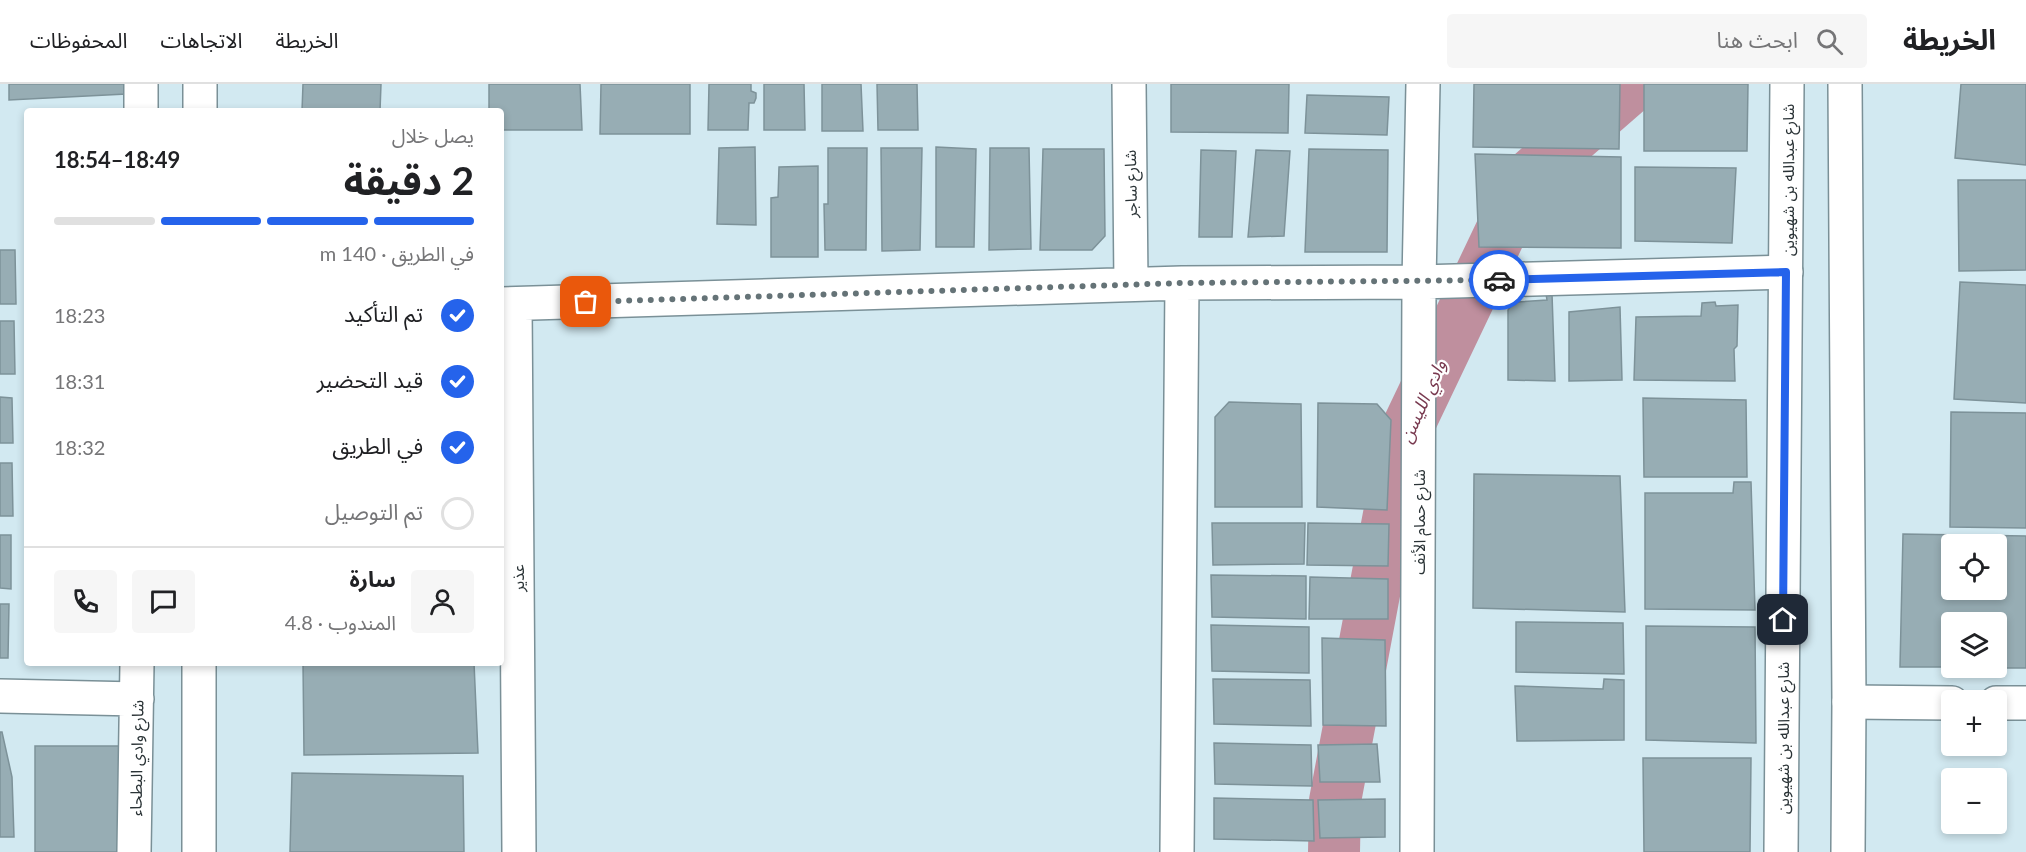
<!DOCTYPE html>
<html lang="ar">
<meta charset="utf-8">
<style>
:root{--surface:#fff;--page:#f6f6f6;--text:#202124;--muted:#757577;--line:#e0e0e0;--accent:#2563eb}
body{margin:0;font-family:Lato,"Noto Sans Arabic",sans-serif;background:var(--page);color:var(--text);direction:rtl;height:100vh;display:flex;flex-direction:column;font-size:22px;white-space:nowrap}
*{box-sizing:border-box;margin:0}
p{font-size:20px;color:var(--muted)}
.icon{flex:none;width:33px;height:33px;fill:none;stroke:currentColor;stroke-width:2;stroke-linecap:round;stroke-linejoin:round}
.map{position:relative;flex:1;overflow:hidden;direction:ltr}
.side{position:absolute;left:24px;top:24px;width:480px;height:558px;display:flex;flex-direction:column;background:var(--surface);border-radius:6px;box-shadow:0 3px 9px #0003;direction:rtl}
.side>*{flex:none}
.buttons{position:absolute;left:1941px;top:450px;display:grid;gap:12px}
.buttons a{display:grid;place-items:center;width:66px;height:66px;border-radius:6px;background:var(--surface);box-shadow:0 3px 9px #0003;font-size:30px}
.pin{position:absolute;display:grid;place-items:center;width:51px;height:51px;color:#fff;margin:-26px;border-radius:12px;box-shadow:0 3px 9px #0006}
.courier{position:absolute;display:grid;place-items:center;width:60px;height:60px;margin:-30px;border:4px solid #2563eb;border-radius:50%;background:#fff;color:#222;box-shadow:0 2px 8px #0007}
.summary em{font-style:normal;font-weight:700}
.summary div{display:flex;flex-direction:column-reverse}
.summary{display:flex;align-items:center;justify-content:space-between;height:102px;padding:0 30px}
h1{font-size:39px;font-weight:700;line-height:45px}
.bar{display:grid;grid-template-columns:repeat(4,1fr);gap:9px 6px;align-content:center;height:72px;padding:0 30px}
.bar i{height:8px;border-radius:4px;background:var(--line)}
.bar .current{background:var(--accent)}
.bar p{grid-column:span 4}
.line{display:flex;align-items:center;gap:15px;padding:0 30px;border-top:2px solid var(--line)}
.line div{flex:1}
.round{display:grid;place-items:center;flex:none;width:63px;height:63px;border-radius:6px;background:var(--page)}
ol{padding:0 30px;list-style:none}
li{display:flex;align-items:center;gap:18px;height:66px}
li p{margin-inline-start:auto}
li .icon{padding:6px;border-radius:50%;background:var(--accent);color:#fff;stroke-width:4}
li:last-child{color:var(--muted)}
li i{width:33px;height:33px;border:3px solid var(--line);border-radius:50%}
header{display:flex;align-items:center;gap:36px;box-sizing:border-box;height:84px;padding:0 30px;background:var(--surface);border-bottom:2px solid var(--line)}
header strong{font-size:28px}
nav{display:flex;gap:33px;margin-inline-start:auto;font-size:21px}
.search{width:420px;height:54px;background:var(--page);display:flex;align-items:center;gap:15px;box-sizing:border-box;padding:0 21px;border-radius:6px;color:var(--muted);font-size:22px}
.map>svg:first-child{display:block}
</style>
<header>
<strong>الخريطة</strong>
<div class="search"><svg class="icon" aria-label="search" viewBox="0 0 24 24"><circle cx="10" cy="10" r="6"/><path d="M15 15l6 6"/></svg>ابحث هنا</div>
<nav><a>الخريطة</a><a>الاتجاهات</a><a>المحفوظات</a></nav>
</header>
<div class="map">
<svg width="2026" height="768" viewBox="0 0 2026 768">
<rect width="100%" height="100%" fill="#d2e9f1"/>
<g fill="none" stroke-linecap="round" stroke-linejoin="round">
<path stroke="#bf8f9e" stroke-width="52" d="M1334 768 1335 717 1404 351 1526 95 1635 0"/>
</g>
<path fill="#97adb4" stroke="#7d9299" stroke-width="1.5" fill-rule="evenodd" d="M9 0H126V10L9 16Z
M303 0H381L380 27H302Z
M489 0H580L582 46H501V27H489Z
M601 0H690V50H600Z
M709 0H751V7L756 9V14L754 19H749L748 46H708Z
M764 0H804L805 46H764Z
M822 0H861L863 47H822Z
M877 0H917L918 46H878Z
M1171 0H1289L1288 49 1171 48Z
M1474 0H1620L1619 65 1473 63Z
M1644 0H1748L1747 67H1644Z
M1961 0H2026V81L1955 74Z
M1307 11 1389 13 1387 51 1305 49Z
M755 63 756 141 717 140 719 64Z
M936 63 976 65 974 163H936Z
M828 64H867L866 166H825L824 120H828Z
M881 64H922L920 166 882 167Z
M990 64H1029L1031 165 989 166Z
M1043 65H1104L1105 152 1092 166H1040Z
M1309 65 1388 66 1387 168H1305Z
M1201 66 1236 67 1232 153H1199Z
M1256 66 1290 67 1284 152 1248 153Z
M1475 70 1621 73V164L1479 163Z
M818 82V173H771V114L778 113 779 83Z
M1635 83 1736 84 1732 159 1635 157Z
M1958 96H2026V186L1959 187Z
M0 166H15L16 220H0Z
M1960 198 2026 201V319L1954 315Z
M1546 210H1552L1555 297 1508 296V226L1512 220 1518 218 1547 216Z
M1715 218 1716 222 1738 221 1737 262 1734 265 1735 297 1634 296 1636 233 1701 232 1702 219Z
M1620 223 1622 296 1569 297V228Z
M0 237H14L15 290H0Z
M0 313 12 314 13 359H0Z
M1643 314 1746 316 1747 393H1644Z
M1229 318 1301 320 1302 423H1215V333Z
M1318 319 1377 320 1391 336 1387 426 1317 423Z
M1951 328 2026 329V444L1950 443Z
M0 379H12L13 432H0Z
M1474 390 1620 392 1625 528 1473 524Z
M1734 398H1751L1755 526 1645 525V409H1733Z
M1212 439H1305L1304 480 1213 481Z
M1308 439 1389 440 1388 482 1307 481Z
M1903 450 2026 452V584H1982H1996V538H1952V583H1900ZM1952 460H1996V506H1952Z
M0 451H11V505L0 504Z
M1211 491 1306 492V535L1212 533Z
M1310 493 1388 495V535H1309Z
M0 520H9L8 574H0Z
M1516 538 1623 539 1624 590 1516 588Z
M1211 541 1309 543V589L1212 587Z
M1646 542 1755 543 1756 659 1646 656Z
M1322 554 1385 556 1386 642 1323 641Z
M303 579H474L478 669 304 671Z
M1213 595 1310 596 1311 642 1214 640Z
M1604 595 1624 596V656L1517 657 1515 602 1603 605Z
M0 648H2L12 693 14 753H0Z
M1214 659 1311 661 1312 702 1215 700Z
M1377 660 1380 698H1320L1318 661Z
M35 662H125L124 768H35Z
M1643 674H1751L1750 768H1644Z
M292 689 463 692 464 768H290Z
M1214 714 1313 716 1314 757 1214 755Z
M1385 715V753L1320 754 1318 716Z"/>
<g fill="none" stroke-linecap="round" stroke-linejoin="round">
<defs>
<path id="street" d="M1129 0 1131 200
M141 27V0
M200 27V0
M501 220 1182 199 1419 198 1786 188
M515 220 519 768
M0 612 137 615
M1849 618 1952 619
M1996 619H2026
M134 768 137 579
M199 768V579
M1177 768 1182 199
M1417 768 1419 198 1423 0"/>
<path id="secondary" d="M1845 0 1849 618 1848 768
M1781 768 1787 0"/>
</defs>
<use href="#street" stroke="#7a9097" stroke-width="36"/>
<use href="#secondary" stroke="#7a9097" stroke-width="36"/>
<use href="#street" stroke="#fff" stroke-width="33"/>
<use href="#secondary" stroke="#fff" stroke-width="33"/>
</g>
<g fill="none" stroke-linecap="round" stroke-linejoin="round">
<path stroke="#657377" stroke-width="6" stroke-dasharray="0 10.8" d="M586 218 1182 199 1499 196"/>
<path stroke="#2563eb" stroke-width="8" d="M1499 196 1786 188 1783 536"/>
</g>
<g text-anchor="middle" dominant-baseline="central" stroke-width="4.5" stroke-linejoin="round" paint-order="stroke">
<g font-size="16" fill="#2a3336" stroke="#fff">
<text transform="translate(1787 96) rotate(-90)">شارع عبدالله بن شهيوين</text>
<text transform="translate(1130 100) rotate(-91)">شارع ساجر</text>
<text transform="translate(1418 438) rotate(-90)">شارع حمام الأنف</text>
<text transform="translate(517 494) rotate(-90)">عذير</text>
<text transform="translate(1782 654) rotate(-90)">شارع عبدالله بن شهيوين</text>
<text transform="translate(136 674) rotate(-89)">شارع وادي البطحاء</text>
</g>
<g font-size="18" font-style="italic" fill="#78394f" stroke="#fff">
<text transform="translate(1422 317) rotate(-66)">وادي الليسن</text>
</g>
</g>
</svg>
<div class="buttons">
<a><svg class="icon" aria-label="locate" viewBox="0 0 24 24"><circle cx="12" cy="12" r="6"/><path d="M12 2v4M12 18v4M2 12h4M18 12h4"/></svg></a>
<a><svg class="icon" aria-label="layers" viewBox="0 0 24 24"><path d="M12 4l9 5-9 5-9-5zM3 14l9 5 9-5"/></svg></a>
<a>+</a>
<a>−</a>
</div>
<div class="pin" style="left:586px;top:218px;background:#ea580c"><svg class="icon" aria-label="bag" viewBox="0 0 24 24"><path d="M5 8h14l-1 12H6zM9 8a3 3 0 0 1 6 0"/></svg></div>
<div class="pin" style="left:1783px;top:536px;background:#1f2937"><svg class="icon" aria-label="home" viewBox="0 0 24 24"><path d="M3 11l9-7 9 7M6 9v11h12V9"/></svg></div>
<div class="courier" style="left:1499px;top:196px"><svg class="icon" aria-label="car" viewBox="0 0 24 24"><path d="M5 17H2v-5l4-1 3-4h7l3 4 3 1v5h-3M9 17h6M6 11h13"/><circle cx="7" cy="17" r="2"/><circle cx="17" cy="17" r="2"/></svg></div>
<section class="side">
<div class="summary"><div><h1>2 دقيقة</h1><p>يصل خلال</p></div><em>18:49–18:54</em></div>
<div class="bar"><i class="current"></i><i class="current"></i><i class="current"></i><i></i><p>في الطريق · 140 m</p></div>
<ol>
<li><svg class="icon" aria-label="check" viewBox="0 0 24 24"><path d="M5 12l5 5 9-10"/></svg>تم التأكيد<p>18:23</p></li>
<li><svg class="icon" aria-label="check" viewBox="0 0 24 24"><path d="M5 12l5 5 9-10"/></svg>قيد التحضير<p>18:31</p></li>
<li><svg class="icon" aria-label="check" viewBox="0 0 24 24"><path d="M5 12l5 5 9-10"/></svg>في الطريق<p>18:32</p></li>
<li><i></i>تم التوصيل</li>
</ol>
<div class="line" style="height:108px"><a class="round"><svg class="icon" aria-label="person" viewBox="0 0 24 24"><circle cx="12" cy="8" r="4"/><path d="M4 21q1-7 8-7t8 7"/></svg></a><div><b>سارة</b><p>المندوب · 4.8</p></div><a class="round"><svg class="icon" aria-label="chat" viewBox="0 0 24 24"><path d="M4 5h16v11H9l-5 4z"/></svg></a><a class="round"><svg class="icon" aria-label="phone" viewBox="0 0 24 24"><path d="M5 4h4l2 5-3 2q2 4 5 5l2-3 5 2v4C11 20 4 13 5 4z"/></svg></a></div>
</section>
</div>
